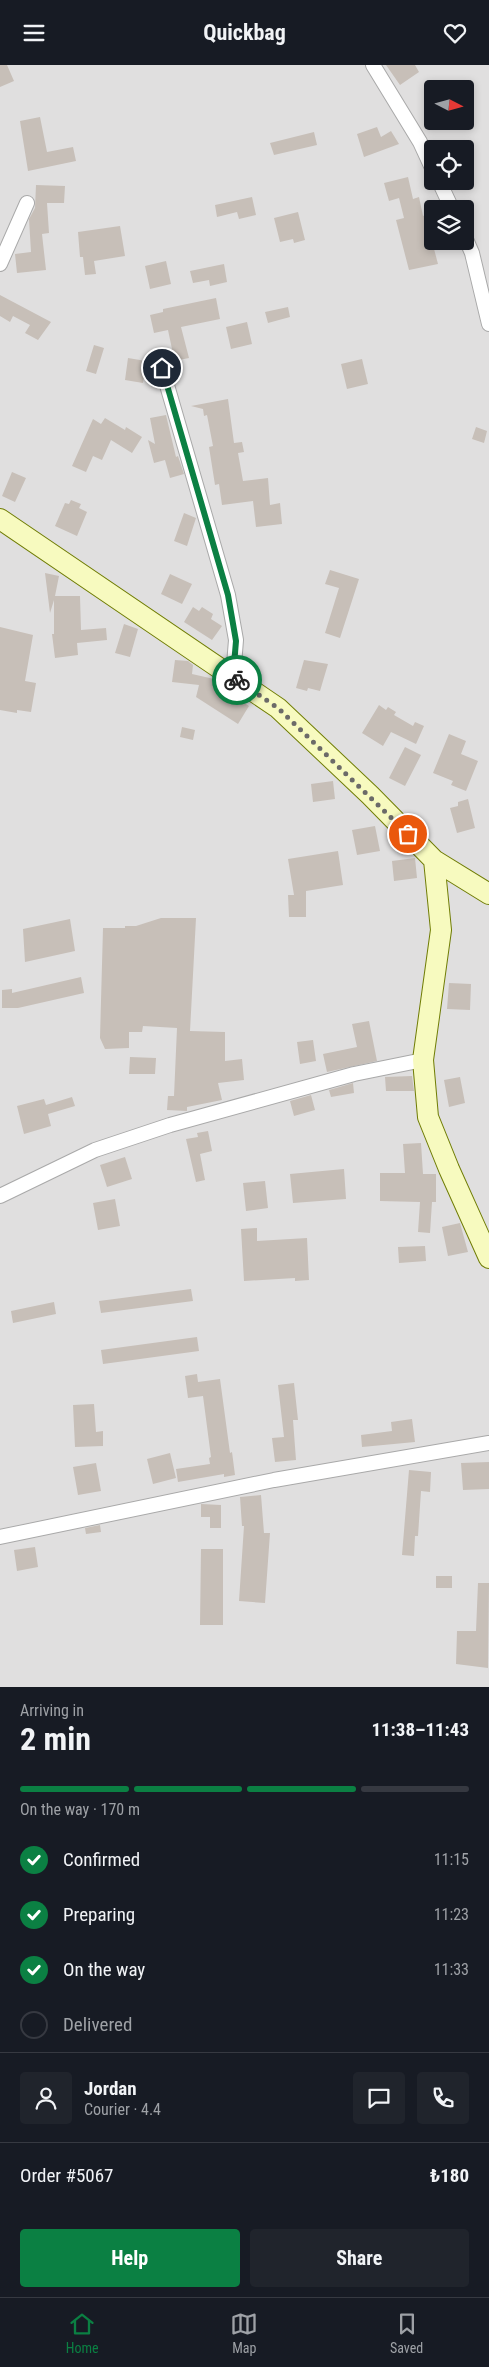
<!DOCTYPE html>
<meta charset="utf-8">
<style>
:root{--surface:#171b24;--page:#20242c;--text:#f1f3f6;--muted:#9ea1a6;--line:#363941;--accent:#0b8043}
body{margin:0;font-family:"Roboto Condensed",sans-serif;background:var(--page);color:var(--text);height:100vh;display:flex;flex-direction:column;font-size:19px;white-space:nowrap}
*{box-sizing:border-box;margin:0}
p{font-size:16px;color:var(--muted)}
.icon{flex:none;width:28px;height:28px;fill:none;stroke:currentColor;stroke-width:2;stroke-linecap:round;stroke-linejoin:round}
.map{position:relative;height:1622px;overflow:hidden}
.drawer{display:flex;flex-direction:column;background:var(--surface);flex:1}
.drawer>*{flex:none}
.needle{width:32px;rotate:96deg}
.buttons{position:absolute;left:424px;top:15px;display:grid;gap:10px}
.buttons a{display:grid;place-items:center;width:50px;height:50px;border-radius:5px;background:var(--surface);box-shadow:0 2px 8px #0003;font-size:25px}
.pin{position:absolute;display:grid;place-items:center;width:42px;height:42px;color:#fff;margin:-21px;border:2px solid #fff;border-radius:50%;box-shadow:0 1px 5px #0007}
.courier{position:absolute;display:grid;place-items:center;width:50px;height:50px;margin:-25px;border:4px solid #0b8043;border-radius:50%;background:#fff;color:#222;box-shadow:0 1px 6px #0007}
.head em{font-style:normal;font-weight:700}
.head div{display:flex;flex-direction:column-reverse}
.head{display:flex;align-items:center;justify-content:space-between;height:85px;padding:0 20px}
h1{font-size:32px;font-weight:700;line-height:38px}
.bar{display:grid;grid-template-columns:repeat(4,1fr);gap:8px 5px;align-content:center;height:60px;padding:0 20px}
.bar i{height:6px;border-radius:4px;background:var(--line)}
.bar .selected{background:var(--accent)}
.bar p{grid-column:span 4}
.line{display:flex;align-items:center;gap:12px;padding:0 20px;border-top:1px solid var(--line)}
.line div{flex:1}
.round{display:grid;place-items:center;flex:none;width:52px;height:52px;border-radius:5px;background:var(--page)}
ol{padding:0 20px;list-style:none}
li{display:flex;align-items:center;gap:15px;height:55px}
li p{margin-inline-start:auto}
li .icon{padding:5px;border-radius:50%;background:var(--accent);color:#fff;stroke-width:4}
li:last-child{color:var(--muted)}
li i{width:28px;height:28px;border:2px solid var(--line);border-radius:50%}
.action{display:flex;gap:10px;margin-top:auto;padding:10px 20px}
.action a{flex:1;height:58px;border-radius:5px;background:var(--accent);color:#fff;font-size:20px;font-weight:700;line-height:58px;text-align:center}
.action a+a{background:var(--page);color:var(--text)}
header{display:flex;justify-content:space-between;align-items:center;height:65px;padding:0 20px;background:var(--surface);font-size:22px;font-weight:700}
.menu{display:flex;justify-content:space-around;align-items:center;height:70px;border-top:1px solid var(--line);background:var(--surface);font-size:14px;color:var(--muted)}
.menu a{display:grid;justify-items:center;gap:2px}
.menu .selected{color:var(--accent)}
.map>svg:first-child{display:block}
</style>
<header><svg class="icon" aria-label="menu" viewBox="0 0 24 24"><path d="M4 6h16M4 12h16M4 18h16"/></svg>Quickbag<svg class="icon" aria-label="heart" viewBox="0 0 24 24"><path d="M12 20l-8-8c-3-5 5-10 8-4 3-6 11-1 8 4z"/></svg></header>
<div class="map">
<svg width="489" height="1622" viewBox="0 0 489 1622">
<rect width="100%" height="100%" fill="#f2efe9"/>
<path fill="#e0dfdf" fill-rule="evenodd" d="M0 0H489V1622H0ZM432 24H465V56H432ZM432 84H465V116H432ZM432 144H465V176H432Z"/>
<path fill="#c7bfb8" d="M0 0H7L14 16 0 22Z
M386 0H415L419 7 400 20Z
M40 52 47 87 73 82 76 96 28 106 20 56Z
M377 62 381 72 391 66 399 79 364 92 357 69Z
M314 67 317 80 274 90 270 78Z
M408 112 413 134 419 132 423 151 425 150 438 199 409 205 396 155 404 153 399 133 389 136 384 118Z
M36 120 65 121 64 138H47L49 168 42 169 46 205 17 208 15 189 31 187 29 154 35 143Z
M252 132 256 150 239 154 237 147 217 152 215 140Z
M298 147 305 175 294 178 293 174 280 177 274 153Z
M120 161 125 191 94 196 96 209 85 210 83 192H80L78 167Z
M166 196 171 219 150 224 145 201Z
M224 199 227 217 210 221 209 215 193 218 190 206Z
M0 230 51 257 38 275 25 268 30 260 13 251 10 257 0 251Z
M216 233 220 254 181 262 189 293 169 297 160 295 159 288 172 284 168 265 154 268 150 250 163 247V244Z
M288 242 290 252 268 258 265 247Z
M247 257 252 279 231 284 226 262Z
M94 280 104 283 96 309 86 306Z
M128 293 146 296 143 318 125 315Z
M362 294 368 319 347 324 341 299Z
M228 334 234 378 242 377 244 387 238 388 243 416 268 413 270 440 280 438 282 459 256 462 253 436 222 440 219 419 215 420 209 382 213 381 207 350 204 351 203 344 191 341Z
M166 350 176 392 178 391 184 409 170 413 165 395 154 398 148 375 155 379 150 353Z
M105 353 125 365 126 362 142 372 132 388 111 375 102 395 93 391 86 407 72 401 93 354 101 359Z
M476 362 487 366 484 378 472 374Z
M12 407 26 413 15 437 2 431Z
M71 435 81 439 79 443 87 447 77 471 55 461 65 438 69 439Z
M184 448 196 453 187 481 174 476Z
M330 505 359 514 340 573 325 568 339 523 325 519Z
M45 508 59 511 55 531H80L81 565 106 563 107 575 77 578 78 590 55 593 52 569H54V535L50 548Z
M170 509 192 519 182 539 161 529Z
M193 542 199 546 202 542 213 549 211 554 222 561 212 575 184 557Z
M124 559 138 564 130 592 115 588Z
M0 562 33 570 25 616 36 618 31 647 17 645V648L0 645Z
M175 595 188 596 193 600 192 609 214 614 217 616 216 620 249 641 238 659 196 632 199 620 172 617Z
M304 595 328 599 320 626 308 623 307 626 296 623Z
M379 640 386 645 388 642 396 647 394 650 413 661 415 657 424 661 416 679 391 667 383 681 362 668Z
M182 662 195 665 193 675 180 672Z
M449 669 466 676 461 689 478 696 466 726 451 720 453 716 433 708Z
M405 682 421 690 405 721 389 713Z
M333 716 335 734 313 737 311 719Z
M468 734 475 763 457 768 450 743 458 741V737Z
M375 761 380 786 357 790 352 765Z
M338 786 343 820 306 826V852H289L288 830H294L288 794Z
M415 793 417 813 394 816 392 796Z
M161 853H196L190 966 225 967V996L242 994 244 1015 218 1018 222 1035 187 1042V1046L167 1045 168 1031H174L177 963 143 961 142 967H129V983L105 984 100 973 103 863H125V861H136Z
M70 854 75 886 25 897 23 864Z
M81 912 84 928 18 943H2V925L12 924V928Z
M449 918 471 919 470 945 447 944Z
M369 956 377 996 327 1007 323 989 357 982 352 959Z
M313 975 316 996 300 999 297 977Z
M130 992 156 993 155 1009H129Z
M412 1011 414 1026H386L385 1012Z
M460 1012 465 1038 449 1042 444 1015Z
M353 1018 354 1028 331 1032 329 1025Z
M311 1030 315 1045 294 1051 290 1036Z
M72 1032 75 1041 48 1049 51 1061 24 1069 17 1041 44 1034 46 1040Z
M208 1066 212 1086 200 1089 205 1115 196 1117 186 1074 198 1072 197 1068Z
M421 1078 423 1109H436V1137H432L430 1168 418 1167 420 1137 380 1136V1108H405L403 1079Z
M125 1092 132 1114 107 1122 100 1100Z
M344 1104 346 1134 293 1138 290 1109Z
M265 1116 268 1143 246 1146 243 1118Z
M115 1134 120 1161 98 1165 93 1138Z
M460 1158 468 1187 448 1191 442 1162Z
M257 1163V1176L307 1173 309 1215 295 1216V1213L244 1216 241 1164Z
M425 1181 426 1196 399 1198 398 1182Z
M191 1224 193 1236 101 1248 99 1236Z
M54 1237 56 1249 13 1258 11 1246Z
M197 1272 199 1286 103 1299 101 1285Z
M197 1309 198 1317 220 1314 230 1388 232 1387 235 1410 224 1412V1409L178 1417 176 1404 210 1399 209 1393 211 1392 203 1331 188 1333 185 1311Z
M294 1318 298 1355H293L296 1395 275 1397 272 1373 284 1372 278 1320Z
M94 1339 96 1367 103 1366V1381L75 1382 73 1340Z
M412 1354 415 1377 362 1382 361 1370 392 1366 391 1357Z
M170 1388 176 1413 153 1419 147 1394Z
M489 1397V1424L463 1425 461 1398Z
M96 1398 101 1426 78 1430 73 1402Z
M409 1405 431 1407 430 1427 421 1426 418 1471H415L414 1491 402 1490Z
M261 1430 264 1468H270L265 1538 239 1536 244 1461H242L240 1432Z
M201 1439 221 1440V1463H210V1452H201Z
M100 1460 101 1467 86 1469 85 1463Z
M35 1482 38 1502 17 1506 14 1485Z
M201 1484H223V1560H200Z
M436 1511H452V1523H436Z
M478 1518H489L488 1603 456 1599 457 1566H476Z"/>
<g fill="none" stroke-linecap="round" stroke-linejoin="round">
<defs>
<path id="street" d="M373 0 420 77 432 103
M439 116 452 144
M465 172 472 188 489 259
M0 199 27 138
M162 303 228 530 236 575 233 612
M0 1131 95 1085 170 1060 354 1009 423 995
M0 1472 274 1415 489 1378"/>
<path id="secondary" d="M0 454 278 643 370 730 434 795 489 829
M434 795 441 865 423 995 428 1052 449 1104 489 1193"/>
</defs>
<use href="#street" stroke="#a9a9a9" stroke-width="16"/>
<use href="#secondary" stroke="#707d05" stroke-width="22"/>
<use href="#street" stroke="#fff" stroke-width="14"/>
<use href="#secondary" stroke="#f7fabf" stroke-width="20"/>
</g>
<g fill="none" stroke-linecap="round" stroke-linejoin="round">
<path stroke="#6b6a68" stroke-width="5" stroke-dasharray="0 9" d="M237 615 278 643 408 769"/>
<path stroke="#0b8043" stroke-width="6" d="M162 303 228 530 236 576 233 612 237 615"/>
</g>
</svg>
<div class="buttons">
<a><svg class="needle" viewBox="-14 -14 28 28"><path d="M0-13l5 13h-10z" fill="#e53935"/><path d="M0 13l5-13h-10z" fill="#9ea1a6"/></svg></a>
<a><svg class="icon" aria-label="locate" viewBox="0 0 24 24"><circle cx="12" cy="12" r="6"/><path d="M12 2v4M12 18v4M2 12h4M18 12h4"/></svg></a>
<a><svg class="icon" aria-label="layers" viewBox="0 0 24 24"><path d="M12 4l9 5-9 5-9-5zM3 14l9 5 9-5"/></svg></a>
</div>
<div class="pin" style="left:408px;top:769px;background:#ea580c"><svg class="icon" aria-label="bag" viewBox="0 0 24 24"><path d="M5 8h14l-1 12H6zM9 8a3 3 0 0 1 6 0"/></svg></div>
<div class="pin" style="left:162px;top:303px;background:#1f2937"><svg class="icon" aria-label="home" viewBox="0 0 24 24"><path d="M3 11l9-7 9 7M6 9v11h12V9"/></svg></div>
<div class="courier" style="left:237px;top:615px"><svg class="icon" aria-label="bike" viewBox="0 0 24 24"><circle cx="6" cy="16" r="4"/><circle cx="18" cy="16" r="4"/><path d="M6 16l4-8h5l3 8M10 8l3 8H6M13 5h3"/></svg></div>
</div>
<section class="drawer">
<div class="head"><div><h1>2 min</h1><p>Arriving in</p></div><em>11:38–11:43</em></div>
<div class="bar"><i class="selected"></i><i class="selected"></i><i class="selected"></i><i></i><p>On the way · 170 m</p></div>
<ol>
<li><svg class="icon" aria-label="check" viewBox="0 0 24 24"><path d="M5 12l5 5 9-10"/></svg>Confirmed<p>11:15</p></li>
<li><svg class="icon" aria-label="check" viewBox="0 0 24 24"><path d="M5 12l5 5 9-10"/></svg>Preparing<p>11:23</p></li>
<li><svg class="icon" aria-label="check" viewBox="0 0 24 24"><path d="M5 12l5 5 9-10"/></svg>On the way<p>11:33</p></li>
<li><i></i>Delivered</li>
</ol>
<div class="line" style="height:90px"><a class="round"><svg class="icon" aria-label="person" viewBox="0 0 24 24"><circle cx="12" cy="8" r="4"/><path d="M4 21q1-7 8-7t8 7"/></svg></a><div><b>Jordan</b><p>Courier · 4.4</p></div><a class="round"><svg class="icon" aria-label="chat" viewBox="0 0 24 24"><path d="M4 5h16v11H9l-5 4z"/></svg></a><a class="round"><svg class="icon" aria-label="phone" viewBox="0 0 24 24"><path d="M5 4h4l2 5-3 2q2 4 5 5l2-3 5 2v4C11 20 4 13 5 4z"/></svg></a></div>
<div class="line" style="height:65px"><div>Order #5067</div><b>₺180</b></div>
<div class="action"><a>Help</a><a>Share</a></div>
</section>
<nav class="menu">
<a class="selected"><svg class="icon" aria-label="home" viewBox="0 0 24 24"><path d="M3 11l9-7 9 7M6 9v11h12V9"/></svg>Home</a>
<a><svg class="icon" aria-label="map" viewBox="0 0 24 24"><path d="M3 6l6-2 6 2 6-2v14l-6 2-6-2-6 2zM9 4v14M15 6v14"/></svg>Map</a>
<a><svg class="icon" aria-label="saved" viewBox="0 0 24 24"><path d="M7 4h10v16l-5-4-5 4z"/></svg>Saved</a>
</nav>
